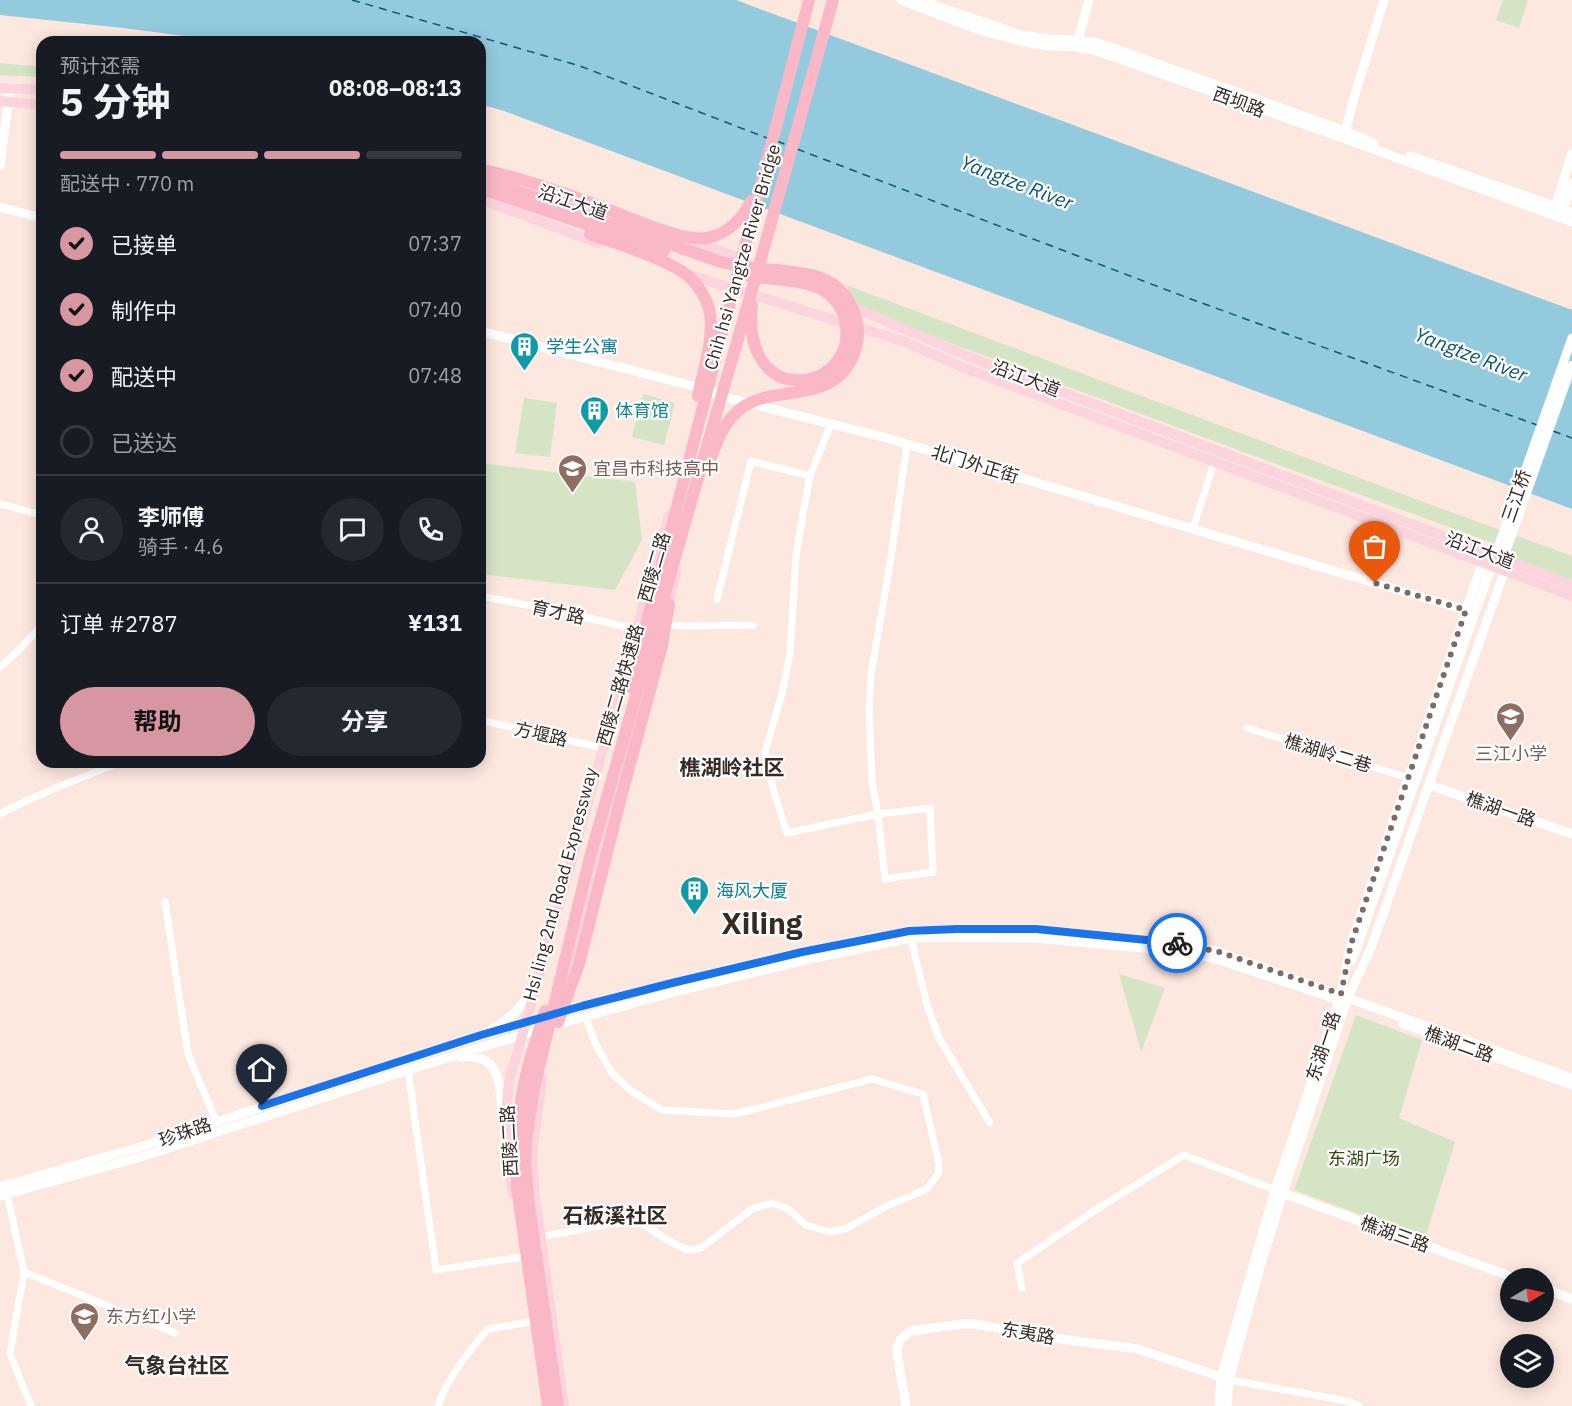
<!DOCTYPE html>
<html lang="zh">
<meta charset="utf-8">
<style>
:root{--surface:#171b24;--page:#242831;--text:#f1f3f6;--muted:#9ea1a6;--line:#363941;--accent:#d696a2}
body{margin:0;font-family:"IBM Plex Sans","Noto Sans SC",sans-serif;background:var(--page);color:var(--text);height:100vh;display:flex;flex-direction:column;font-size:22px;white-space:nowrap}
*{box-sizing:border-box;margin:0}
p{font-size:20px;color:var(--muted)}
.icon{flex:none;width:33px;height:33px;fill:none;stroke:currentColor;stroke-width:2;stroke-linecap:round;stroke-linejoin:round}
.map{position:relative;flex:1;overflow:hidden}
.panel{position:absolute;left:36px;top:36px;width:450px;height:732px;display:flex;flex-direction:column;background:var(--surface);border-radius:18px;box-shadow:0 3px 15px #0003}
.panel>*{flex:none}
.needle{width:39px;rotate:81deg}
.tools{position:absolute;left:1500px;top:1268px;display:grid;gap:12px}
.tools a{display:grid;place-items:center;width:54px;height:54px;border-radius:50%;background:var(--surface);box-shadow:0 3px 15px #0003;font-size:30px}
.pin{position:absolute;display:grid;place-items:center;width:51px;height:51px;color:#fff;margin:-62px -26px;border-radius:50% 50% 50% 0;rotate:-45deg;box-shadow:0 0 6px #0007}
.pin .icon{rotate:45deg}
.courier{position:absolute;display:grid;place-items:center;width:60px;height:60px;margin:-30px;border:4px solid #1a73e8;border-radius:50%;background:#fff;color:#222;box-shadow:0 2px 8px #0007}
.overview em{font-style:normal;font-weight:700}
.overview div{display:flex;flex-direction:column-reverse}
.overview{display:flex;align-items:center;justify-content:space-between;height:102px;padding:0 24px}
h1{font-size:39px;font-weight:700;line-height:45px}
.bar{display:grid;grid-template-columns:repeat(4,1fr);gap:9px 6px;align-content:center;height:72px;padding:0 24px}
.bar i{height:8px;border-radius:4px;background:var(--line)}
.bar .on{background:var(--accent)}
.bar p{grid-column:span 4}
.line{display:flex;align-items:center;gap:15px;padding:0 24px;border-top:2px solid var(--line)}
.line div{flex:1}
.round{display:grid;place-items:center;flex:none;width:63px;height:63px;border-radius:32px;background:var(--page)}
ol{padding:0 24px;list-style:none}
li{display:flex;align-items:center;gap:18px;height:66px}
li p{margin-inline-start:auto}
li .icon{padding:6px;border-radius:50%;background:var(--accent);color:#111;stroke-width:4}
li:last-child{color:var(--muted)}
li i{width:33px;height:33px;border:3px solid var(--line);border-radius:50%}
.primary-button{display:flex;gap:12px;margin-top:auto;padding:12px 24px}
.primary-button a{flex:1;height:69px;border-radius:36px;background:var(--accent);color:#111;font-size:24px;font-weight:700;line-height:69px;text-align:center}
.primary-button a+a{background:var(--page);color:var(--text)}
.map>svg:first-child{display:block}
</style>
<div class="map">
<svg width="1572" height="1406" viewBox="0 0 1572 1406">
<rect width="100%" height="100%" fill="#fde8df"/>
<path fill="#d4e4c5" d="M1503 0H1528L1519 28 1496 20Z
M0 63 42 67V77L0 75Z
M846 285 1445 510 1572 556V582L1525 564 1488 541 1306 475 861 310Z
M643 394 675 403 664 445 632 437Z
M524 398 557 403 550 457 515 453Z
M480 463 635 482 642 540 615 590 480 574Z
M1119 974 1165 988 1141 1052V1051Z
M1356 1015 1422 1040 1399 1118 1455 1142 1425 1238 1294 1190Z"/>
<path fill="#93cade" d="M0 0H736L1572 310V509L504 111 480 104V42H231L123 28 0 15Z"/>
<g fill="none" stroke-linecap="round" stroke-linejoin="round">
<path stroke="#0e586d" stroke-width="1.5" stroke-dasharray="8 6" stroke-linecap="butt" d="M352 0 580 66 767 138
M777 141 787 145
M797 149 1188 298 1537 425
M1553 431 1572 438"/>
<path stroke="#fff" stroke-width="7" d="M831 424 810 476 805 502 796 556 790 654 782 693 765 752 773 789 787 833 878 814 872 782 869 709 871 674 891 558 907 444
M0 504 42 515
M1193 529 1214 462
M480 596 558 611 636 629
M717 599 751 461 810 476
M664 625 686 626 753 625
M0 667 15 654 42 625
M480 720 602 748
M1247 728 1409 778
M930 808 933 872 885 879 878 814Z
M0 814C39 793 81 778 122 762
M165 902 188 1054 216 1121
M911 938 927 1005 939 1038 990 1123
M408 1070 436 1270 521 1257
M7 1194 24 1272 10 1354 31 1406
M541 1237 615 1223 643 1224 667 1240 687 1250 701 1248 752 1209 772 1203 788 1209 806 1225 830 1232 845 1229 887 1206 927 1189 938 1174 939 1164 923 1094 872 1079 735 1114 662 1110 631 1091 612 1073 596 1045 585 1016
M24 1272 175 1333
M1022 1288 1017 1263 1097 1209 1184 1155 1275 1190
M1229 1380 1314 1395 1351 1402 1359 1406
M438 1406C448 1377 468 1352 488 1329L530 1322"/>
<path stroke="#fff" stroke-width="9" d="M901 0 979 30 1029 43 1049 46 1076 47 1097 51 1343 138 1572 222
M919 0 1022 35 1047 39 1078 40 1102 44 1345 131 1374 143
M1077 44 1089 0
M1344 136 1354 98 1384 0
M1410 156 1572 212
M0 166 10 88
M0 207 42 218
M1554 210 1572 153
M1563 212 1572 183
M480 331 704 389 724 397 883 437 1466 610
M1501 565 1572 365
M1429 785 1572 834
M1352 961 1572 338
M1403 1024 1572 1085
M493 1028C515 1016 520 1008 534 988
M460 1057C504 1051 499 1090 503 1121
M0 1187 140 1147 481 1035 582 1006 672 983 802 952 909 931 957 929H1036L1184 944 1219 952 1572 1078
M1277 1191 1515 1278
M0 1196 144 1156 408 1070 554 1025 675 992 814 958 911 938 957 937 1036 938 1183 952 1217 959 1342 1001
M1544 1288 1572 1299
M906 1406 897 1353V1348L900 1340 911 1331 961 1324H975L1045 1337 1138 1349 1221 1377
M1219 1406 1221 1377 1275 1190 1341 994 1351 943 1484 558
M1227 1406 1229 1380 1259 1271 1283 1193 1348 997 1371 948 1507 564"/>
<path stroke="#fcd4dd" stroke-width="10" d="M0 88 42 90
M0 101 42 105
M480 199 598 243
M687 240 738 257 748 262
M686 274 905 342 962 367 1572 596
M848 305 967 356 1572 585
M666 612 676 575
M566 979 638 710
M542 1079 532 1154 535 1196 564 1406
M513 1194 506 1145 507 1101 509 1082 669 515"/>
<path stroke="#fab8c6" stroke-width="12" d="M480 169C522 178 562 192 602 207 628 217 682 242 707 238 728 234 743 218 751 201
M480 178 721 262C731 264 742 267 752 268 786 272 831 268 850 303 855 312 858 323 858 334 858 351 848 371 834 380 806 398 770 389 743 407 725 419 717 441 710 460
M480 188 664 251
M590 234C617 244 665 258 687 275 698 284 708 300 710 314 714 338 703 372 698 396
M749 276C773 280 799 279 821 289 834 296 842 307 845 321 861 390 741 415 752 305
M630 687 809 0
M545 1011C539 1033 531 1053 526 1075 517 1112 517 1150 517 1188L548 1406
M558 1022 579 964 620 801 662 646 669 604
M558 1406 529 1206 525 1161 527 1133 535 1084 590 857 685 523 764 248 833 0"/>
</g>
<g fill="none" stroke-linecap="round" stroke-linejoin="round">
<path stroke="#7c6c65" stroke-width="6" stroke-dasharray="0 10.8" d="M1177 943 1219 952 1341 994 1351 944 1466 610 1375 583"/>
<path stroke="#1a73e8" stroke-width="8" d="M262 1106 481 1035 582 1006 672 983 802 952 909 931 957 929H1036L1177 943"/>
</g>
<defs>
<symbol id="building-pin" viewBox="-11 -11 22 30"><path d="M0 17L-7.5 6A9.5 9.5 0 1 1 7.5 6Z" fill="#0f9aa8" stroke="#fff"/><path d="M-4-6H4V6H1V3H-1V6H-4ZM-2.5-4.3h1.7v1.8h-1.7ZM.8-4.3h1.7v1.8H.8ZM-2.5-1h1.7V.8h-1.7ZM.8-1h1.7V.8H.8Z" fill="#fff"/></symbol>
<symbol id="school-pin" viewBox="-11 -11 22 30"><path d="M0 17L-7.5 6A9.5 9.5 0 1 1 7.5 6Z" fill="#8d6e63" stroke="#fff"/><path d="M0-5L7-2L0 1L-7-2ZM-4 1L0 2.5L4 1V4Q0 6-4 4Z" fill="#fff"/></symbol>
</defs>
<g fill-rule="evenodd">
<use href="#building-pin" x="508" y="330" width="33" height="45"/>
<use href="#building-pin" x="578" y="394" width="33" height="45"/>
<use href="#school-pin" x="556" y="452" width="33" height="45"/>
<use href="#school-pin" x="1494" y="700" width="33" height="45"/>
<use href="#building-pin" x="678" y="874" width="33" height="45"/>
<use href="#school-pin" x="68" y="1300" width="33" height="45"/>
</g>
<g text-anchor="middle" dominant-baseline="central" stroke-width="4.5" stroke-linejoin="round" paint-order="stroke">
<g font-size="18" fill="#372a24" stroke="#fff">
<text transform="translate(1239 102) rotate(20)">西坝路</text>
<text transform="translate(573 202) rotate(19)">沿江大道</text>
<text transform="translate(742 257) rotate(-74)">Chih hsi Yangtze River Bridge</text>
<text transform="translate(1026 378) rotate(21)">沿江大道</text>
<text transform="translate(975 464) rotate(17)">北门外正街</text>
<text transform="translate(1516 496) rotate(-71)">三江桥</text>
<text transform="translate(1480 550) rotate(21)">沿江大道</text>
<text transform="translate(654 567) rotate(-74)">西陵二路</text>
<text transform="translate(558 612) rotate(12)">育才路</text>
<text transform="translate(620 685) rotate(-74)">西陵二路快速路</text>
<text transform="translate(541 734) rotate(13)">方堰路</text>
<text transform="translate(1328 753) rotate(17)">樵湖岭二巷</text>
<text transform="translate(1501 809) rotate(19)">樵湖一路</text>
<text transform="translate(560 884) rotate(-75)">Hsi ling 2nd Road Expressway</text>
<text transform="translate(1459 1044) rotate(20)">樵湖二路</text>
<text transform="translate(1323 1046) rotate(-72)">东湖一路</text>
<text transform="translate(185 1132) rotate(-19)">珍珠路</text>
<text transform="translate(509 1141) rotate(-93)">西陵二路</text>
<text transform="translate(1395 1234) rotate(20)">樵湖三路</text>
<text transform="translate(1028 1333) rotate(10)">东夷路</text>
</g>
<g font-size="18" fill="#0d838f" stroke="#fff" text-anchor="start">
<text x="546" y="346">学生公寓</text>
<text x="615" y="410">体育馆</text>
<text x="716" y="890">海风大厦</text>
</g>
<g font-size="18" fill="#785e54" stroke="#fff" text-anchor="start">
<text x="593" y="468">宜昌市科技高中</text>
<text x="1511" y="753" text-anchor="middle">三江小学</text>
<text x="106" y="1316">东方红小学</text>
</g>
<g font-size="18" fill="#344d0e" stroke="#fff">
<text x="1364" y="1158">东湖广场</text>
</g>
<g font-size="20" font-style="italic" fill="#0e586d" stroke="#fff">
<text transform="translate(1017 182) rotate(21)">Yangtze River</text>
<text transform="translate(1471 354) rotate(21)">Yangtze River</text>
</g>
<g font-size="21" font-weight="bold" fill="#372a24" stroke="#fff">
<text x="732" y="767">樵湖岭社区</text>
<text x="615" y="1215">石板溪社区</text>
<text x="177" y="1365">气象台社区</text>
</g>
<g font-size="30" font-weight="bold" fill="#372a24" stroke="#fff">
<text x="762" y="922">Xiling</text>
</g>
</g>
</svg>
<div class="tools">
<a><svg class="needle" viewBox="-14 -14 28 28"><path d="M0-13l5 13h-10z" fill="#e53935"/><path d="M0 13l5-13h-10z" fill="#9ea1a6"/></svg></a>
<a><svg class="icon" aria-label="layers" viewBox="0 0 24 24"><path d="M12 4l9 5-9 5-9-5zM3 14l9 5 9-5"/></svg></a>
</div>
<div class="pin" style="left:1375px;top:583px;background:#ea580c"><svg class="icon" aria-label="bag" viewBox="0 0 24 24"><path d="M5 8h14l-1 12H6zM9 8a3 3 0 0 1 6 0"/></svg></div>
<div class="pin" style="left:262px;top:1106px;background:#1f2937"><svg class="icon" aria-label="home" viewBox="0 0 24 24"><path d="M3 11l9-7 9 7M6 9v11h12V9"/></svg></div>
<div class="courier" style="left:1177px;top:943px"><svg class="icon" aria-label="bike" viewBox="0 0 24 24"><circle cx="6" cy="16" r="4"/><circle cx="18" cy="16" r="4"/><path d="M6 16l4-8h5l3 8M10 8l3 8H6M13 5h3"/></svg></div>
<section class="panel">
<div class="overview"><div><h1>5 分钟</h1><p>预计还需</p></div><em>08:08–08:13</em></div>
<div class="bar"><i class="on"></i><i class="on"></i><i class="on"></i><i></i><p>配送中 · 770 m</p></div>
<ol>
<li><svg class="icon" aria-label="check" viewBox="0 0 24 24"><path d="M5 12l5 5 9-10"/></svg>已接单<p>07:37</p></li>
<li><svg class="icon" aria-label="check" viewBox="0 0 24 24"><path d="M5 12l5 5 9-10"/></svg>制作中<p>07:40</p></li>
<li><svg class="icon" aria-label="check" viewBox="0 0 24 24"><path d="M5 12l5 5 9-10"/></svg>配送中<p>07:48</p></li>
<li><i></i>已送达</li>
</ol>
<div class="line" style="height:108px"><a class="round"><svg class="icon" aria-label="person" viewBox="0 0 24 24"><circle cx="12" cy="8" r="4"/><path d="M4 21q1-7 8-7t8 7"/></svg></a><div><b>李师傅</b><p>骑手 · 4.6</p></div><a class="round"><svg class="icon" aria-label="chat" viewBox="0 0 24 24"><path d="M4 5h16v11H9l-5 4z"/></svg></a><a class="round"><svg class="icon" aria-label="phone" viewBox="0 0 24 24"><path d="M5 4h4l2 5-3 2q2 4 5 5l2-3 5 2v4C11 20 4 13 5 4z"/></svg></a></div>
<div class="line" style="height:78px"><div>订单 #2787</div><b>¥131</b></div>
<div class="primary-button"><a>帮助</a><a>分享</a></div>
</section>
</div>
